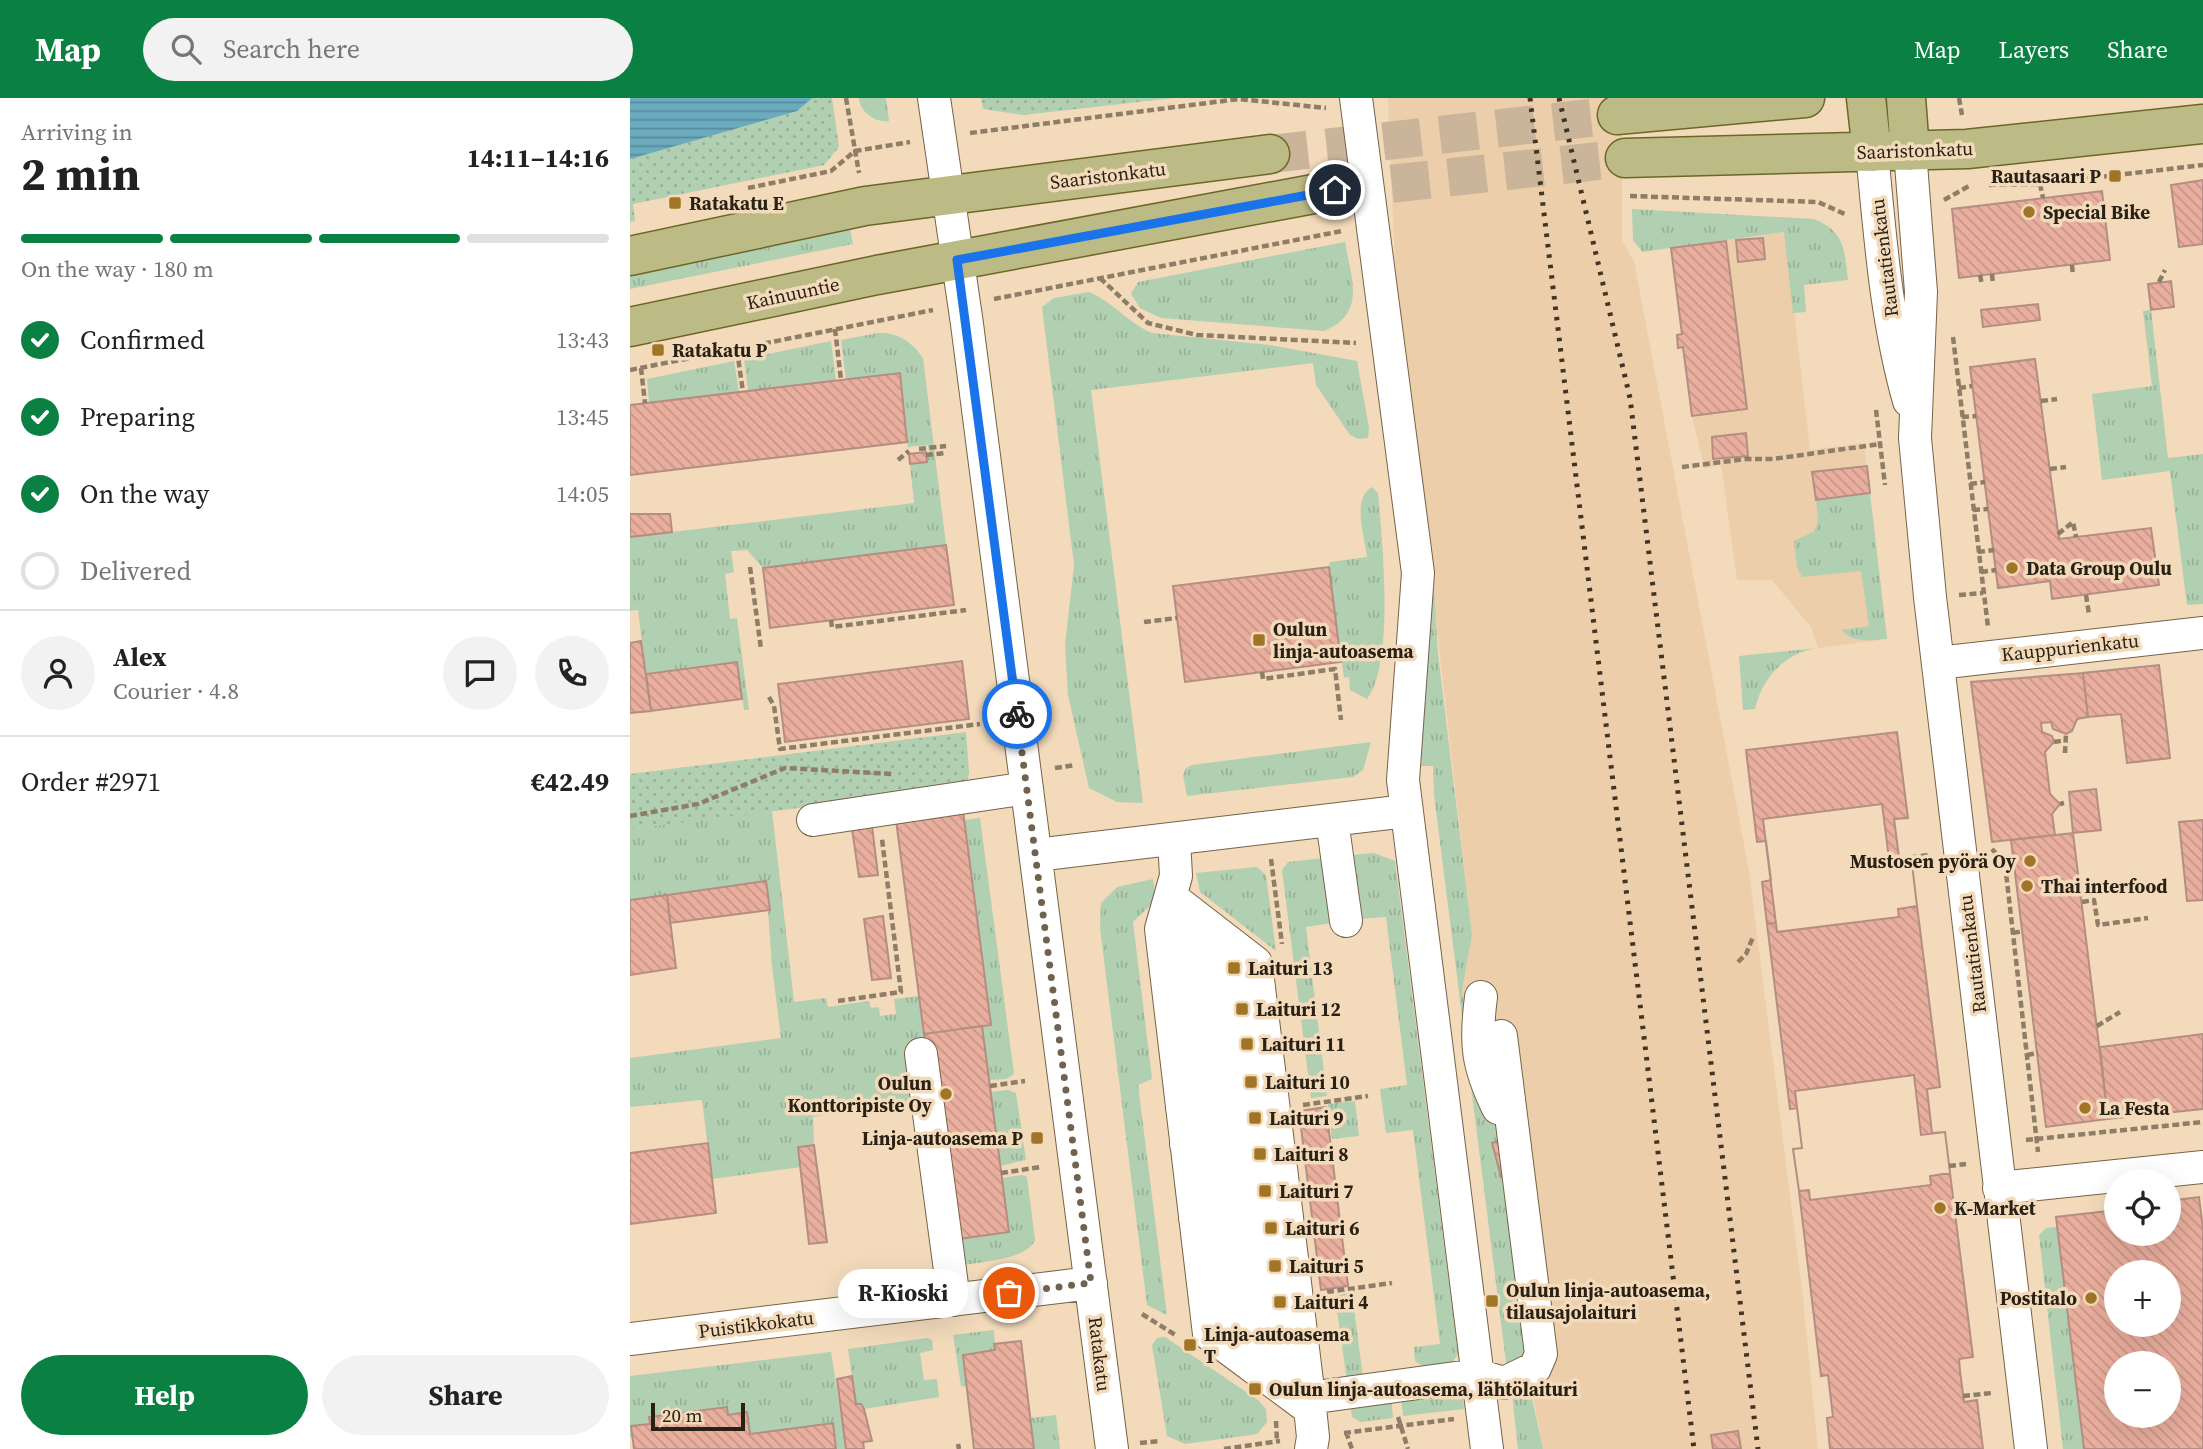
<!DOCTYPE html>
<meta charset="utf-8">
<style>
:root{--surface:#fff;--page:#f2f2f2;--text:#222;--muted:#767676;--line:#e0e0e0;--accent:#0b8043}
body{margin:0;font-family:"Source Serif 4",serif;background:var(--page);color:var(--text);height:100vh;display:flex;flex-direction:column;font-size:26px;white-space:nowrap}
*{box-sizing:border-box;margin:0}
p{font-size:23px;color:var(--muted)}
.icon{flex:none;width:38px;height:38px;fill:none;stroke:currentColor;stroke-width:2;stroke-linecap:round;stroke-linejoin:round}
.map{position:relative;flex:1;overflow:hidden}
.drawer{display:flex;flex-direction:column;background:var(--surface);width:630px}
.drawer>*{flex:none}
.buttons{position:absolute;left:1474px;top:1071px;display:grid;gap:14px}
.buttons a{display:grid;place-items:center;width:77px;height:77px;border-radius:50%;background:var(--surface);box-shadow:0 7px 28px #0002;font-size:35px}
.scale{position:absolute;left:21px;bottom:18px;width:94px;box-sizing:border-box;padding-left:7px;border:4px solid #2a2115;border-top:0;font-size:19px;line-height:24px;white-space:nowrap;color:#2a2115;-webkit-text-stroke:5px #f3dabb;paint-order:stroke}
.pin{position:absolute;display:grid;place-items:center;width:60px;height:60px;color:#fff;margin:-30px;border:4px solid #fff;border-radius:50%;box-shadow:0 2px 7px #0007}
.courier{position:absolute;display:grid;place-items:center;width:70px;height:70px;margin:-35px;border:5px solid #1a73e8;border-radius:50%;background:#fff;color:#222;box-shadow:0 2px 9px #0007}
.bubble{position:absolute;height:49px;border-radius:24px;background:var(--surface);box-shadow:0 7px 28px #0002;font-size:23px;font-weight:700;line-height:49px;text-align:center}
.head em{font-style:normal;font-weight:700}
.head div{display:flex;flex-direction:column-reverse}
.head{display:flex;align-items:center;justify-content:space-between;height:119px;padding:0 21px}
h1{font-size:46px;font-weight:700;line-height:52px}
.bar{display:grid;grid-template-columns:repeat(4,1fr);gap:10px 7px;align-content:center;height:84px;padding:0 21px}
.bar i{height:9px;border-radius:5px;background:var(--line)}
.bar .active{background:var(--accent)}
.bar p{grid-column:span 4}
.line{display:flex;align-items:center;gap:18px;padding:0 21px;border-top:2px solid var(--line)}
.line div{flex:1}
.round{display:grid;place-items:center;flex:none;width:74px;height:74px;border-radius:37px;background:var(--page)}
ol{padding:0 21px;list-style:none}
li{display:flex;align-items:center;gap:21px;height:77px}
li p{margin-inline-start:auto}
li .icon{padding:7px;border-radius:50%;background:var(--accent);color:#fff;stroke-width:4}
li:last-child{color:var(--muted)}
li i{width:38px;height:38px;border:4px solid var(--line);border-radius:50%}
.primary-button{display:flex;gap:14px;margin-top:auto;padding:14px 21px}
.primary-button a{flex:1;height:80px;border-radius:42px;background:var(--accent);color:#fff;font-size:28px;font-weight:700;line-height:80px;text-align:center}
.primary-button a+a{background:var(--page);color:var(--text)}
header{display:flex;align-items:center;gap:42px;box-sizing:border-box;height:98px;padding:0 35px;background:var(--accent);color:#fff}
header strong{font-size:33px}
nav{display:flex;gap:38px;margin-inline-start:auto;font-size:24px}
.search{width:490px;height:63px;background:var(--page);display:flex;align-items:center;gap:18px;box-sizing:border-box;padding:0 24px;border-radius:38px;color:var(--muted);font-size:26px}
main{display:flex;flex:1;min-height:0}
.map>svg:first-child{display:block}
</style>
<header>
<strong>Map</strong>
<div class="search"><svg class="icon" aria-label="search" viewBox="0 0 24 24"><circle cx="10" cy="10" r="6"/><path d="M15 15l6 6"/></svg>Search here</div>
<nav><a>Map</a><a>Layers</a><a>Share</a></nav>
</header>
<main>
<section class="drawer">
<div class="head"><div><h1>2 min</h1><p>Arriving in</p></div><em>14:11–14:16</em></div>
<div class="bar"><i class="active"></i><i class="active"></i><i class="active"></i><i></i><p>On the way · 180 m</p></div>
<ol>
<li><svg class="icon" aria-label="check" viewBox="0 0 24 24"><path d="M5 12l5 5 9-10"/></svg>Confirmed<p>13:43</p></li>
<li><svg class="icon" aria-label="check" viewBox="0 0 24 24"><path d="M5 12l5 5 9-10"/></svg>Preparing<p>13:45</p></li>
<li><svg class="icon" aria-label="check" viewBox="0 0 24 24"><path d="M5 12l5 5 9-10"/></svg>On the way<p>14:05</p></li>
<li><i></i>Delivered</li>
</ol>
<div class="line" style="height:126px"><a class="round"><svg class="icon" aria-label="person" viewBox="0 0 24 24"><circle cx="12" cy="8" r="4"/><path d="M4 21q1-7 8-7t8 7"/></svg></a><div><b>Alex</b><p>Courier · 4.8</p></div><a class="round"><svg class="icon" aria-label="chat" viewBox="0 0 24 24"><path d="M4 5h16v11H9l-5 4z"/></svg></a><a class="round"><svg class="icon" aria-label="phone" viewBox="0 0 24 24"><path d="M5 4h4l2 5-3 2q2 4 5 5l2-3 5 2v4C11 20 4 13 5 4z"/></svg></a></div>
<div class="line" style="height:91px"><div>Order #2971</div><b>€42.49</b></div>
<div class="primary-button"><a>Help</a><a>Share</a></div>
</section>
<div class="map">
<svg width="1573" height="1351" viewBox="0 0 1573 1351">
<defs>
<pattern id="grass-tufts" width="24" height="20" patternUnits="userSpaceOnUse" patternTransform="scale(1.75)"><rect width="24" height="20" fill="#b1cfb1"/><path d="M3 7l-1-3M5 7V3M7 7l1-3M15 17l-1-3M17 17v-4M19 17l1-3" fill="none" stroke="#98b197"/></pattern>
<pattern id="park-dots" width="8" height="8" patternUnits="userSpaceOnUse" patternTransform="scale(1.75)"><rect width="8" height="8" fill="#b1cfb1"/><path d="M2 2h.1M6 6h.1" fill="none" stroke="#98b197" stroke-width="1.8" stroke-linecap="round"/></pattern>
<pattern id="water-rules" width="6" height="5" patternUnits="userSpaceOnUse" patternTransform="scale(1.75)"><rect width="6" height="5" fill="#6aabbf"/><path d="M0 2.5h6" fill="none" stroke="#578b9a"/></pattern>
<pattern id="building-back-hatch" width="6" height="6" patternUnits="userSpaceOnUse" patternTransform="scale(1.75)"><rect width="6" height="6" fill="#e9ae9d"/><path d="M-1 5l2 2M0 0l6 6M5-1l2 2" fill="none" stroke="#c89586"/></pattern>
</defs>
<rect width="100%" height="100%" fill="#f3dabb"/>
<path fill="#ecceaa" d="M758 0H992V143L1004 163 1119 773 1173 1200 1188 1351H913L844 986 832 892 842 837 765 165Z
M1155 134 1180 352 1234 345 1257 541 1188 550 1181 529 1142 482H1107L1091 366 1075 371 1062 318 1053 250H1048L1047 237 1052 236 1041 150Z"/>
<path fill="url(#grass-tufts)" d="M229 0H256L259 23C245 25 230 14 229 0Z
M1002 111 1184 121C1216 134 1214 152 1218 182L1174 187 1176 214 1163 215 1154 134 1012 154 1003 142Z
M220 130 223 146 0 191V177Z
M715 144C721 181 737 215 694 233L531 220 510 210 501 196 508 184Z
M459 194C483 204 498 225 522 235L640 247 727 263 739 330 738 340 728 341 720 337 686 287 683 265 461 292 513 705 487 704 459 690 438 597 435 547 444 467 412 209 424 200Z
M1521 212 1538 360 1573 356V506L1557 507 1540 373 1472 382 1462 296 1522 288 1513 213Z
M248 235C268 234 282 244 293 260L316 447 133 470 117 452 101 453 104 474 95 476 100 521 107 520 119 612H114L107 564 16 576 8 512 0 513V439L284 405 280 366 296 364V360L300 359 298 347 278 349 270 276 216 282 211 242Z
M201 243 206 283 118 293 114 261Z
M104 263 109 294 19 305 17 281Z
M742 389 748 395C752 441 765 564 737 601L720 592 719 579 714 580 699 469 700 464 737 459C735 439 721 401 742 389Z
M1240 395 1257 541C1239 542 1225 546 1211 532L1239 528 1231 473 1172 479 1167 469 1164 443 1185 433 1188 421 1186 402Z
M803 478 808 556 842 837 832 892 836 927 847 984 871 1041 900 1258 877 1272 804 697 803 668H791Z
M1188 550C1155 555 1133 578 1125 611L1113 612 1109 558Z
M741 644 733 672 723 679 557 698 553 677 556 670 562 667Z
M238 700 142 713 164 904 196 900 198 909 239 903 241 910 249 909 250 918 266 916 264 901 289 898 296 951 290 1003 183 1019 184 1047 171 1069 82 1081 72 1002 0 1009V960L151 940 142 868 136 784 0 802V723Z
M350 720 384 976 376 981 359 982 352 928 361 926 335 722Z
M744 755 765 763 828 1256 821 1266 794 1269 785 1263 784 1249 810 1246 783 1032 756 1035 750 991 777 987 756 819 729 821 720 757Z
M694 760 702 825 676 829 697 998 681 1000 652 772 658 764Z
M627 769 636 777 646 853 570 794 566 775Z
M523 781 526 802 503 824 522 981 508 987 537 1217 517 1207 470 830 471 805 487 789Z
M378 992 386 995 396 1062 370 1068 360 994Z
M725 1003 729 1038 702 1041 698 1006Z
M392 1077 397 1079 405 1142C397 1162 348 1164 327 1168L321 1142 378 1134 372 1080Z
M1427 1129 1454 1351H1433L1409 1137 1416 1130Z
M722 1194 736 1304 761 1301 763 1320 730 1324 722 1319 705 1198Z
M364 1232 365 1252 333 1257 337 1289 331 1288 323 1237Z
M535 1239 628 1302 636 1311 637 1324 627 1336 621 1337 555 1346 537 1338 522 1247 527 1240Z
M297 1240 302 1242 303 1252 290 1255 294 1282 307 1281 309 1299 234 1311 231 1306H226L218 1251Z
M201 1254 216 1351H206L202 1325 120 1336 117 1315 98 1317 96 1309 20 1319V1326L1 1328 3 1339 0 1340V1278Z
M899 1287 913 1351H888L882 1296Z
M827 1294 833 1298 834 1311 773 1318 771 1299Z
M426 1317 430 1351H404L400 1320Z"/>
<path fill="url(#park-dots)" d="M0 0H202L209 49 194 67 3 106 5 123 0 124Z
M351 0H544L393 17 353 11Z
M336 634 339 673 337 689 0 731V676Z"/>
<path fill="url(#water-rules)" d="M0 0H182L167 13 0 61Z"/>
<path fill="url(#building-back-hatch)" stroke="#b48e82" stroke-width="2" fill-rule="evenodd" d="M1573 82V146L1549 149 1541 87Z
M1472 93 1480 162 1329 180 1322 111Z
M1133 140 1135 161 1108 164 1106 142Z
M1096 143 1117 311 1062 318 1053 249 1048 250 1047 237 1052 236 1041 150Z
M1541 183 1544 209 1521 212 1518 186Z
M1408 206 1410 222 1353 229 1351 212Z
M1405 261 1429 441 1521 430 1529 487 1422 501 1420 483 1368 490 1340 269Z
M270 275 277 344 0 377V307Z
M1116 335 1118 358 1083 361 1082 339Z
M296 354 297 364 280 366 279 356Z
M1237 368 1240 395 1186 402 1182 374Z
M0 416H40L42 434 0 439Z
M316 447 324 507 140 530 133 470Z
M699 469 711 564 555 584 543 488Z
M11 543 21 613 0 615V545Z
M332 563 339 621 155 644 148 586Z
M107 564 112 601 21 613 16 576Z
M1529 567 1540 660 1497 665 1491 616 1458 619 1453 575Z
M1453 575 1458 619 1447 621 1442 633 1436 636 1423 631 1421 624 1411 625 1412 634 1422 638 1424 644 1415 654 1420 696 1430 706 1422 716 1425 737 1362 744 1341 584Z
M1267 634 1278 720 1264 721 1270 767 1282 766 1287 808 1268 811 1269 819 1147 834 1146 825 1137 826 1132 784 1141 782 1136 743 1127 744 1116 652Z
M1466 691 1471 732 1443 735 1439 694Z
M1252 706 1260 768 1282 766 1287 808 1268 811 1269 819 1147 834 1133 721Z
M333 713 361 927 294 936 266 722Z
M1573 722V802L1557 803 1549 724Z
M242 728 248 777 229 779 222 731Z
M1443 735 1478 1021 1416 1029 1381 742Z
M136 783 140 812 40 825 37 797Z
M37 797 46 870 0 877V802Z
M1287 808 1310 989 1297 991 1302 1035 1315 1034 1320 1075 1300 1078 1301 1087 1180 1102 1179 1092 1169 1093 1163 1051 1172 1050 1167 1010 1160 1011 1137 826 1146 825 1147 834 1269 819 1268 811Z
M253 818 261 880 242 882 234 821Z
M352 928 379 1134 321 1142 294 936Z
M1573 936V1011L1478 1021 1470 949Z
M1284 977 1291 1037 1315 1034 1320 1075 1300 1078 1301 1087 1180 1102 1179 1092 1169 1093 1163 1051 1172 1050 1165 993Z
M696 1009 718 1188 691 1192 669 1013Z
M868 1043 878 1078 871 1079 862 1045Z
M78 1045 86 1115 0 1126V1055Z
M184 1047 197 1144 179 1146 168 1049Z
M1320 1075 1343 1259 1329 1261 1330 1273 1334 1304 1347 1302 1353 1351H1200L1197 1320 1203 1319 1198 1277 1191 1278 1169 1093 1179 1092 1180 1102 1301 1087 1300 1078Z
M1569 1099 1573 1131V1351H1454L1426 1119 1486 1112V1136H1538V1103ZM1486 1174H1538V1227H1486ZM1486 1265H1538V1318H1486Z
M391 1243 404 1351H344L333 1257 365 1252 364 1246Z
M222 1278 226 1306H231L234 1311 242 1343 233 1344 234 1351H216L207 1281Z
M97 1309 98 1317 117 1314 120 1336 203 1325 206 1351H4L1 1328 20 1326 19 1319Z
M1108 1333 1111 1351H1083L1081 1337Z"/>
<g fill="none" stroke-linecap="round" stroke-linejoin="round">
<path stroke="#cbb59a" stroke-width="38" stroke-dasharray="38 19" stroke-linecap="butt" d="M640 56 987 17
M705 92 995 60"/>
<defs>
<path id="minor" d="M304 0 337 226 482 1351
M726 0 788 475 773 682 857 1351
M1280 53 1291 194 1285 340 1300 499 1401 1351
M1242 54C1250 138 1256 222 1279 303
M1308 565 1573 535
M183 722 397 690
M702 722 716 823
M544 741 546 778 531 831 579 1236 680 1311
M406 757 776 713
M542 800 626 865 679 1300 683 1339 681 1351
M531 831 629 902
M535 865 634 940
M851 899C845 945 847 967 868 1010
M540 903 639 979
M544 941 643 1013
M291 956 324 1202
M548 974 647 1047
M552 1010 652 1088
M556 1046 657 1124
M561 1085 661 1157
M1369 1090 1573 1069
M565 1120 666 1196
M569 1151 670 1232
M574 1194 675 1272
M0 1241 461 1185
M679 1300 847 1277 874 1285 905 1270 911 1256 871 938"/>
<path id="major" d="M1236 0 1242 54
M1276 0 1280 53
M987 17 1175 0
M995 60 1337 51 1573 26
M0 158 235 108 640 56
M0 229 247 177 705 92"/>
</defs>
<use href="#minor" stroke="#776246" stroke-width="34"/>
<use href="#major" stroke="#6c6728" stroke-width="41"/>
<path stroke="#8e7d67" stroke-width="4.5" stroke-dasharray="7 3.5" stroke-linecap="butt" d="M216 0 229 75
M1329 0 1332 17
M340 35 609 1 696 10
M1410 86 1413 100
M1359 87 1410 86 1573 67
M118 90 201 73 225 53 280 44
M1000 98 1188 104 1217 117
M1314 102 1339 88
M1442 167 1443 177
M1362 176 1363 186
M1350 177 1352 187
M470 180 518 225 567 237 726 245
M1529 184 1535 172
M364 201 712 133
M205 231 211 282
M1323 239 1358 529
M107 252 113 294
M11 270 15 305
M0 272 303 212
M1329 290 1342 288
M1411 303 1427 301
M1246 312 1255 387
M1332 319 1346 318
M289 351 316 348
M296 357 316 355
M268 362 279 353
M1052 369 1116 361H1143L1250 346
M1420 371 1436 369
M1340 386 1355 384
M1343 412 1358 411
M1428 436 1443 424 1446 439
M1348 454 1364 452
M120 469 131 551
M1351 474 1366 472
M1329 497 1353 495
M1456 497 1459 516
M201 522 202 529 336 512
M514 524 547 520
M632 574 633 581 705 571 711 622
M139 599 144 608 150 651 350 626
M1424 644 1436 642
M1435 655 1436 636
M425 670 445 667
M1430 706 1434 705
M0 718 68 706 155 670 263 676
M1362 751 1375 766 1408 1054
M641 761 652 846
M1277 766 1276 760 1299 757
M1452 804 1464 802 1468 827 1518 820
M1383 835 1393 833
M1108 864 1116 856 1123 839
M208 903 271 894 252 741
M1467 928 1490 914
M1397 957 1408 955
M360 988 395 983
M673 1007 738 998
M1396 1042 1573 1024
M1319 1068 1336 1066
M371 1075 411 1069
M697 1194 762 1185
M512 1216 547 1238
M1333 1298 1362 1295
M768 1319 778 1351
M646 1323 647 1344
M716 1334 722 1351
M714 1335 824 1321
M510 1345 530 1343
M328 1346 329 1351
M594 1351 650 1343"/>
<use href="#minor" stroke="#fff" stroke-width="32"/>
<use href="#major" stroke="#bcbb85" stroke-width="38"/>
<path stroke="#403527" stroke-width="5" stroke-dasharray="3.5 7" stroke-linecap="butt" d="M900 0 1064 1351
M929 0 1000 300 1128 1351"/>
</g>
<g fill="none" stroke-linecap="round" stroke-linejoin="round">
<path stroke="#70624f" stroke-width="7" stroke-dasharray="0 12.6" d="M379 1195 461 1185 387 616"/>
<path stroke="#1a73e8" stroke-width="9" d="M387 616 327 162 705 92"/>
</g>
<g fill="#a17526" stroke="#f3dabb" stroke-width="2.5">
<rect x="1478" y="71" width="14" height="14" rx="3.5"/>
<rect x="38" y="98" width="14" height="14" rx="3.5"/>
<circle cx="1399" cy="114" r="7"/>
<rect x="21" y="245" width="14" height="14" rx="3.5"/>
<circle cx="1382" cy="470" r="7"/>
<rect x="622" y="535" width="14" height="14" rx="3.5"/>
<circle cx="1400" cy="763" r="7"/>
<circle cx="1397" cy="788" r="7"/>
<rect x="597" y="863" width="14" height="14" rx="3.5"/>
<rect x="605" y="904" width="14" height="14" rx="3.5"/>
<rect x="610" y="939" width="14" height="14" rx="3.5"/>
<rect x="614" y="977" width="14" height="14" rx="3.5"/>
<circle cx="316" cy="996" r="7"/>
<circle cx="1455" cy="1010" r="7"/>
<rect x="618" y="1013" width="14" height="14" rx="3.5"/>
<rect x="400" y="1033" width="14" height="14" rx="3.5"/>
<rect x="623" y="1049" width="14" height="14" rx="3.5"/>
<rect x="628" y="1086" width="14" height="14" rx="3.5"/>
<circle cx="1310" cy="1110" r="7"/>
<rect x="634" y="1123" width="14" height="14" rx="3.5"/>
<rect x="638" y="1161" width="14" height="14" rx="3.5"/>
<circle cx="1461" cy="1200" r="7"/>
<rect x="855" y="1196" width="14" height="14" rx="3.5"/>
<rect x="643" y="1197" width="14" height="14" rx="3.5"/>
<rect x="553" y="1240" width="14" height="14" rx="3.5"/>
<rect x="618" y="1284" width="14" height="14" rx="3.5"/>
</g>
<g text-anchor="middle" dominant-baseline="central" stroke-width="7" stroke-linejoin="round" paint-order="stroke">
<g font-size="19" fill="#2a2115" stroke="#f3dabb">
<text transform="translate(1285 52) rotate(-2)">Saaristonkatu</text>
<text transform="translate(478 77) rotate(-7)">Saaristonkatu</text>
<text transform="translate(1254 160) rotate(-97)">Rautatienkatu</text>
<text transform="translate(163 195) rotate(-12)">Kainuuntie</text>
<text transform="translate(1440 549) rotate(-6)">Kauppurienkatu</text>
<text transform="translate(1342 856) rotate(-97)">Rautatienkatu</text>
<text transform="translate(126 1226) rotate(-7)">Puistikkokatu</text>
<text transform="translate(470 1256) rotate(83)">Ratakatu</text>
</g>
<g font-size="19" font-weight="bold" fill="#2a2115" stroke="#f3dabb" text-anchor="start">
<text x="1471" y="78" text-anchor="end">Rautasaari P</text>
<text x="59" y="105">Ratakatu E</text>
<text x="1413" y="114">Special Bike</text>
<text x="42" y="252">Ratakatu P</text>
<text x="1396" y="470">Data Group Oulu</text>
<text x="643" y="531">Oulun<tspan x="643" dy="22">linja-autoasema</tspan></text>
<text x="1386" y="763" text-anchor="end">Mustosen pyörä Oy</text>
<text x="1411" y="788">Thai interfood</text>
<text x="618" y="870">Laituri 13</text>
<text x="626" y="911">Laituri 12</text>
<text x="631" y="946">Laituri 11</text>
<text x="635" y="984">Laituri 10</text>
<text x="302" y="985" text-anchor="end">Oulun<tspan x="302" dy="22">Konttoripiste Oy</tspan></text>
<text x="1469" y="1010">La Festa</text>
<text x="639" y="1020">Laituri 9</text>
<text x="393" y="1040" text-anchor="end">Linja-autoasema P</text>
<text x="644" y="1056">Laituri 8</text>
<text x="649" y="1093">Laituri 7</text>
<text x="1324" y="1110">K-Market</text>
<text x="655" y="1130">Laituri 6</text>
<text x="659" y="1168">Laituri 5</text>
<text x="876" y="1192">Oulun linja-autoasema,<tspan x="876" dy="22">tilausajolaituri</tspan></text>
<text x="1447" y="1200" text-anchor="end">Postitalo</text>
<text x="664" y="1204">Laituri 4</text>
<text x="574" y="1236">Linja-autoasema<tspan x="574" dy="22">T</tspan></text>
<text x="639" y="1291">Oulun linja-autoasema, lähtölaituri</text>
</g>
</g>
</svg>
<div class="buttons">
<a><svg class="icon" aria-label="locate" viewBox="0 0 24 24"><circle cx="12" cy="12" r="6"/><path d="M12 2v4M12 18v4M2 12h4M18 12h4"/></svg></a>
<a>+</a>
<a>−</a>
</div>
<div class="scale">20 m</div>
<div class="pin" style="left:379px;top:1195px;background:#ea580c"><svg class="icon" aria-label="bag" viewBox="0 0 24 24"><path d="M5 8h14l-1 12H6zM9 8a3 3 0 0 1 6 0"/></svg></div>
<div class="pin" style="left:705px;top:92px;background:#1f2937"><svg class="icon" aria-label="home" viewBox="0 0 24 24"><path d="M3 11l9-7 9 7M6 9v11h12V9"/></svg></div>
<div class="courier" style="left:387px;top:616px"><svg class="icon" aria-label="bike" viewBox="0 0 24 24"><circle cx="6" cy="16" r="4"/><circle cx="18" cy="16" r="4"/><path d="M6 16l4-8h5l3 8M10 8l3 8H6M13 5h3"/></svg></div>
<div class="bubble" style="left:208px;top:1171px;width:130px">R-Kioski</div>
</div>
</main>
